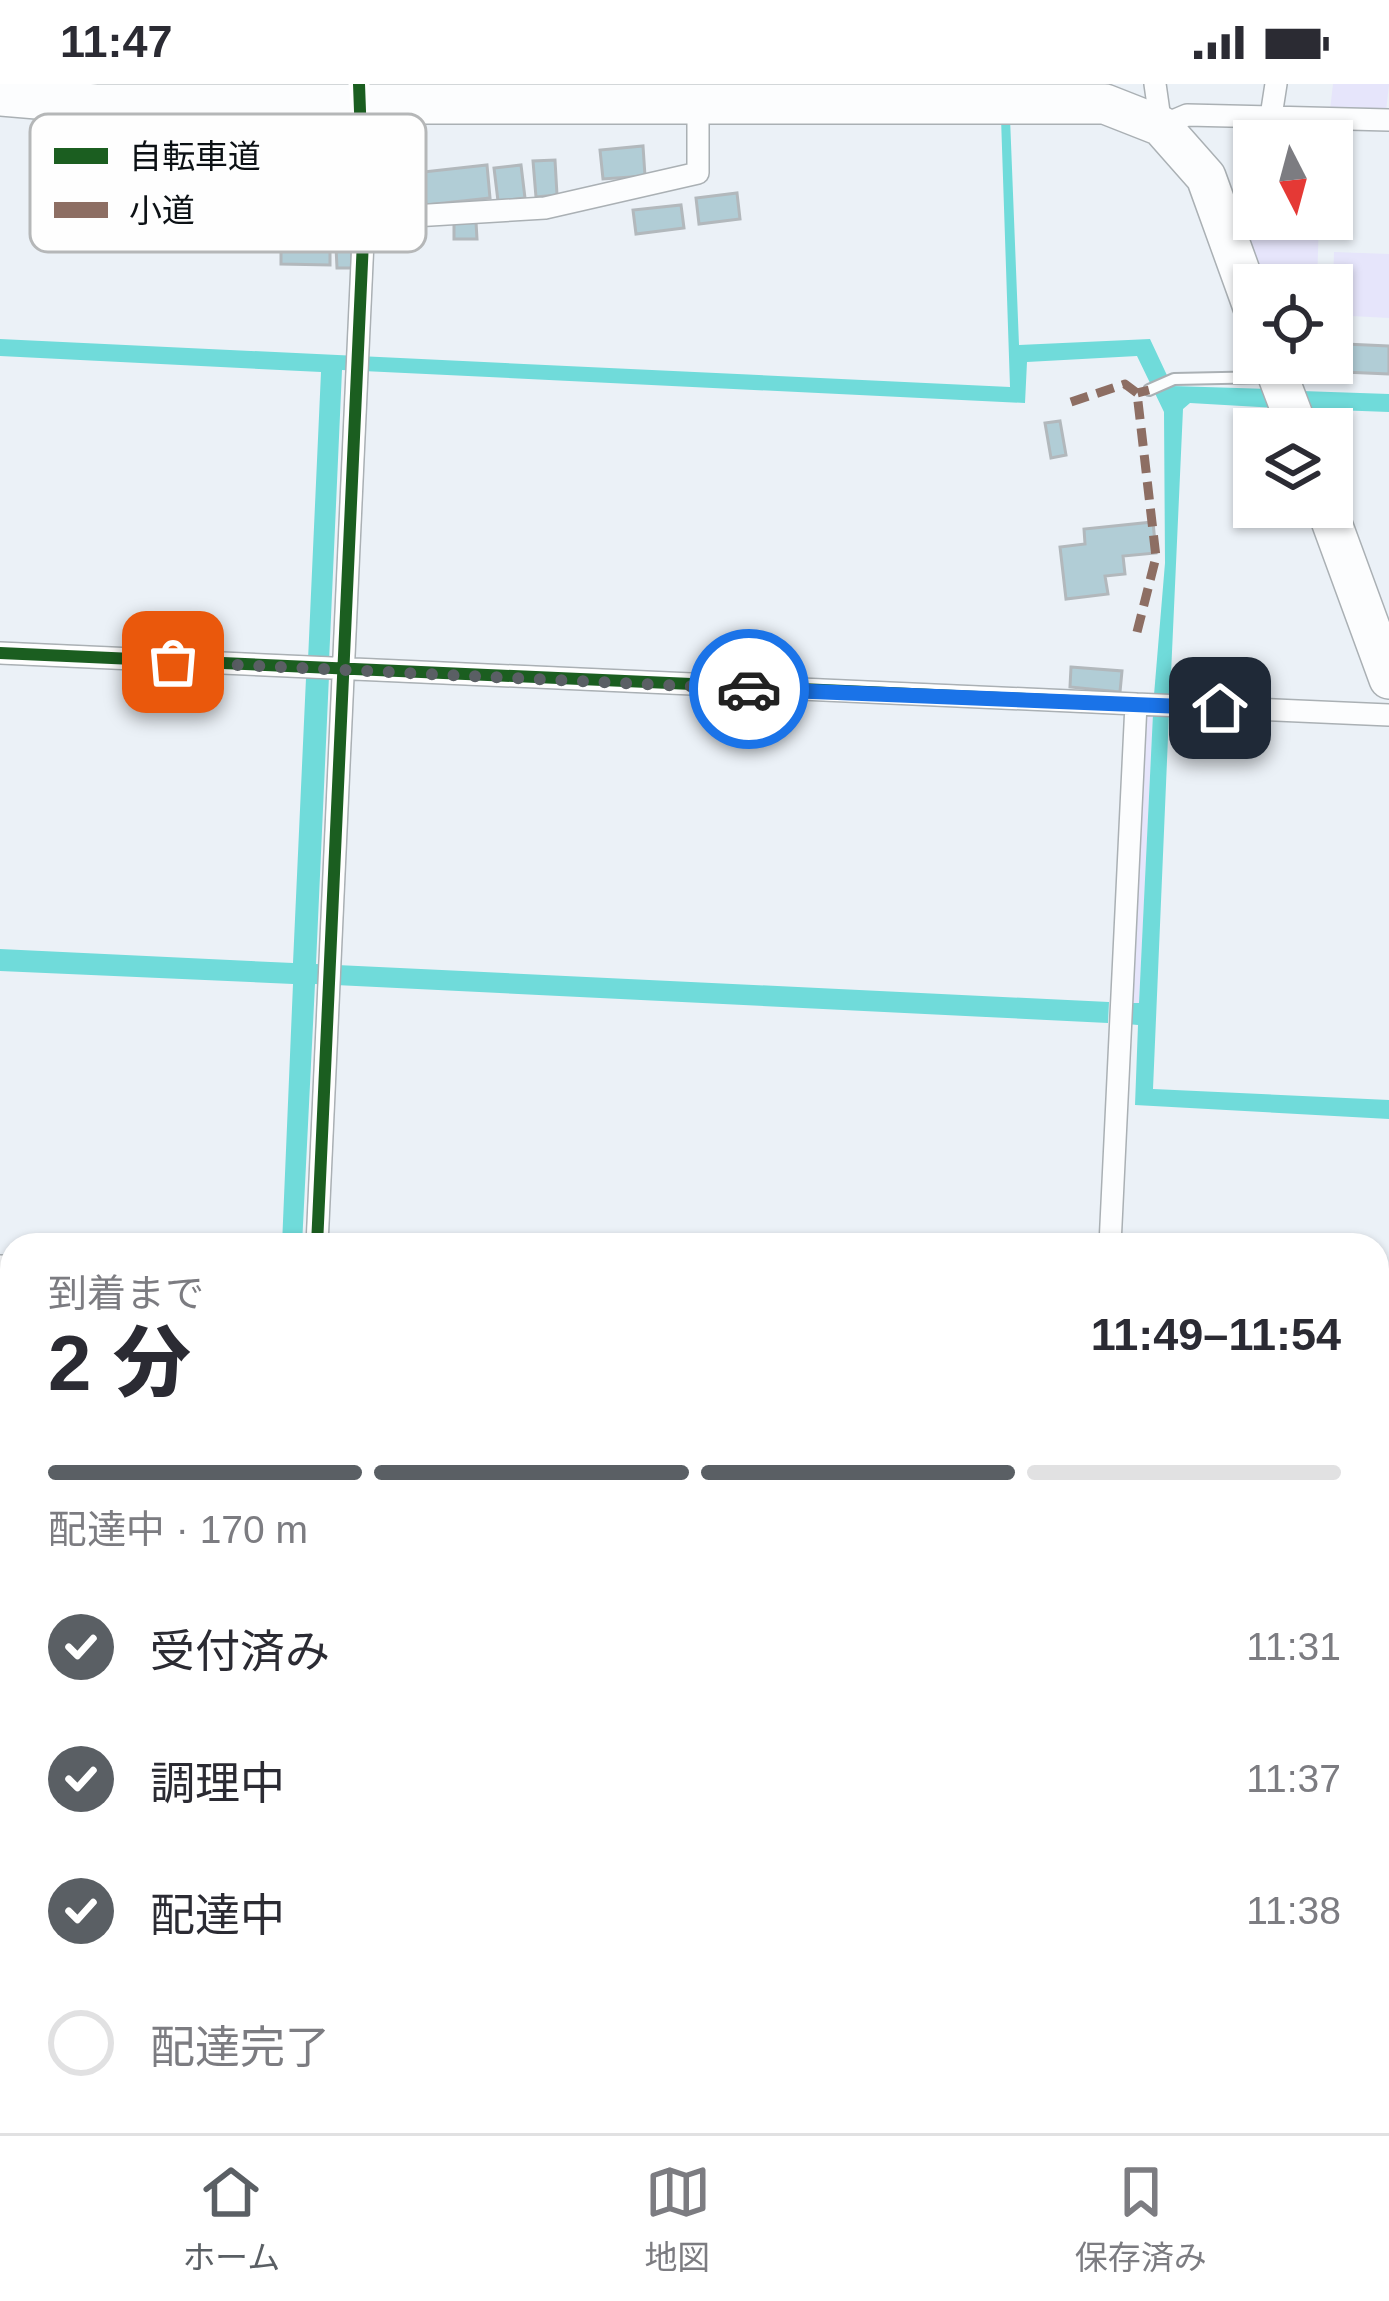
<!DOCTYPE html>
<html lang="ja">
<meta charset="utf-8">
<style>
:root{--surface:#fff;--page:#f7f7f7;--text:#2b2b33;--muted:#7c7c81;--line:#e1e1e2;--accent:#5a5f64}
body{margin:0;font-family:Helvetica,"Noto Sans JP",sans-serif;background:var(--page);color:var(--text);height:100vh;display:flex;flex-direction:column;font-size:45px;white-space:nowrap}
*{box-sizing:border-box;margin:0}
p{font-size:39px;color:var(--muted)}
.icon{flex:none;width:66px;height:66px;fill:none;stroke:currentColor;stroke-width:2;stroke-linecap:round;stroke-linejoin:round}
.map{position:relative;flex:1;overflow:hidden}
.details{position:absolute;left:0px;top:1149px;width:1389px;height:900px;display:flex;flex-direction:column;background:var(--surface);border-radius:36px 36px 0 0;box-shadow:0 3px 9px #0004}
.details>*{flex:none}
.needle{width:78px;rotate:174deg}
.buttons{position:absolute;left:1233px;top:36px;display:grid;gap:24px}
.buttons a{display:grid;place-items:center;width:120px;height:120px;border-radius:0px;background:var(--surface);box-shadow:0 3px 9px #0004;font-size:60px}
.pin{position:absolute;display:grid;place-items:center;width:102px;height:102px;color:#fff;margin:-51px;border-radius:24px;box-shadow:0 6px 18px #0006}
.courier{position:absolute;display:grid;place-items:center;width:120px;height:120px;margin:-60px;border:9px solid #1a73e8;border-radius:50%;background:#fff;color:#222;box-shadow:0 3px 15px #0007}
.summary em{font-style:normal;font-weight:800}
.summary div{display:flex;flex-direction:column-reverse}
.summary{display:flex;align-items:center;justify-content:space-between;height:204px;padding:0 48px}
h1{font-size:78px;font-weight:800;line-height:90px}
.bar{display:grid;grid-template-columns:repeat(4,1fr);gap:18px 12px;align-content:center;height:144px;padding:0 48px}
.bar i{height:15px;border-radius:9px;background:var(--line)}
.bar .current{background:var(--accent)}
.bar p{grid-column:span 4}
ol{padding:0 48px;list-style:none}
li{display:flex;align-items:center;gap:36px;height:132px}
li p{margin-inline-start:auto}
li .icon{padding:12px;border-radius:50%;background:var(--accent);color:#fff;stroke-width:4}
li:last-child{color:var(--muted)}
li i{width:66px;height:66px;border:6px solid var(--line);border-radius:50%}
.status{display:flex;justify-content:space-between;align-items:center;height:84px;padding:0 60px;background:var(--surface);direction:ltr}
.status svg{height:33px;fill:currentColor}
.tabs{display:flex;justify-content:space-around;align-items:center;height:168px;border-top:3px solid var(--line);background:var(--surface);font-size:33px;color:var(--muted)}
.tabs a{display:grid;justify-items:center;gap:6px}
.tabs .current{color:var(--accent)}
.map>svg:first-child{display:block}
</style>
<div class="status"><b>11:47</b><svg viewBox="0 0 49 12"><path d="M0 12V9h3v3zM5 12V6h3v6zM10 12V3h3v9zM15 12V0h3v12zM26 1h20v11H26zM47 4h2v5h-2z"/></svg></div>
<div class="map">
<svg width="1389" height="2049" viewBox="0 0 1389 2049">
<rect width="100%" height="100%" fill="#ebf1f7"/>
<path fill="#e6e5fb" d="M1333 0H1389L1386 28 1330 26Z
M1239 131 1319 135 1317 201H1266Z
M1334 168 1389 170V234L1332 231Z
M1153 630 1139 920 1128 919 1144 632Z"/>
<path fill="#70dbda" d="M1001 34H1010L1019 261 1150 255 1172 302 1270 305 1276 324 1190 319 1183 325 1170 612 1154 611 1165 479 1164 328 1137 272 1027 278 1025 319 342 286 329 578 308 576 321 288 0 272V255L1010 303Z
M1302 307 1389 310V328L1308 325Z
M329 592 316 880 1109 918 1108 939 315 900 302 1161H282L293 900 0 887V865L293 879 306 594Z
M1153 630H1169L1153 1005 1389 1016V1035L1135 1021 1138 941 1127 940 1128 919H1139Z
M0 1481 12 1482 9 1695 0 1697 11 1494 0 1493Z
M1389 2020V2039L1307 2049H1225L1263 2037H1377V2021Z"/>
<path fill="#b1cdd6" stroke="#b2b8bc" stroke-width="3" d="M643 62 645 92 603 95 600 66Z
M555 76 557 111 536 113 533 77Z
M487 81 490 114 426 121 423 88Z
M521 81 525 114 498 117 494 84Z
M737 109 740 135 699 140 696 114Z
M681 121 684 144 636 150 633 126Z
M454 138H476L477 155H454Z
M281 153 330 155V181L281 180Z
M351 162 353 184H337L336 163Z
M1345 260 1389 262V290L1344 288Z
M1060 337 1066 371 1051 374 1045 339Z
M1153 438 1156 469 1123 472 1125 490 1105 492 1108 510 1066 515 1060 463 1085 460 1084 445Z
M1071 583 1122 587 1120 608 1070 603Z"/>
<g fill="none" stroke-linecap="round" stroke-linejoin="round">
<defs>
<path id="lane" d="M1149 306 1174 295 1269 293"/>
<path id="street" d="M1155 0 1161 42 1187 31 1389 36
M1271 32 1276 0
M364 135 545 124 698 89V17
M0 569 1136 620
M317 1161 364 135 359 0
M1110 1161 1136 620 1389 631
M0 1182 12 1183
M1377 1247 1389 1248
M268 2049 269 2037
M1010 2049V2037"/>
<path id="secondary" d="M0 1716H12
M1377 1780 1389 1781"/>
<path id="highway" d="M0 12 96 20H1105L1161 42 1206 93 1254 226
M1273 279 1298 345
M1326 423 1389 595"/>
</defs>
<use href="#lane" stroke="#aab0b4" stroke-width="14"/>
<use href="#street" stroke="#aab0b4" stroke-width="24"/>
<use href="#secondary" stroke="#aab0b4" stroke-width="33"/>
<use href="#highway" stroke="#aab0b4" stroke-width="42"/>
<use href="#lane" stroke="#fcfdfe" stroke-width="10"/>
<use href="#street" stroke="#fcfdfe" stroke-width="21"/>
<use href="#secondary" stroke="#fcfdfe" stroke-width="30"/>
<use href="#highway" stroke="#fcfdfe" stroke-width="39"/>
<path stroke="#8d6e63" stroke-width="9" stroke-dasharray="18 9" stroke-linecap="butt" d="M1071 318 1125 300 1137 309
M1137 548 1156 473 1137 309 1149 306"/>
<defs>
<path id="cycleway" d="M0 569 1136 620
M317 1161 364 135 359 0"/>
</defs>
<use href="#cycleway" stroke="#fefefe" stroke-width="20"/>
<use href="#cycleway" stroke="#1b5e20" stroke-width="12"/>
</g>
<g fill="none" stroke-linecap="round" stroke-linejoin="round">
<path stroke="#5a5f64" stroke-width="12" stroke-dasharray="0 21.6" d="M173 578 749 605"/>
<path stroke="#1a73e8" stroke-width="15" d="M749 605 1220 624"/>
</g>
<rect x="30" y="30" width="396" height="138" rx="18" fill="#fefefe" stroke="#b5b7b8" stroke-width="3"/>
<rect x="54" y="64" width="54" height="16" fill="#1b5e20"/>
<rect x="54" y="118" width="54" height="16" fill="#8d6e63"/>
<g font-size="33" fill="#0c1115">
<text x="129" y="84">自転車道</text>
<text x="129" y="138">小道</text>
</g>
</svg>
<div class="buttons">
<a><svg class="needle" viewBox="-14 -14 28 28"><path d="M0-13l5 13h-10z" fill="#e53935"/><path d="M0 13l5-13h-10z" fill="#7c7c81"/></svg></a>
<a><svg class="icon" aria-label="locate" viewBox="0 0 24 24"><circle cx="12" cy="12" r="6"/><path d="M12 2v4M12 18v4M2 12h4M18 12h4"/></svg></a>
<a><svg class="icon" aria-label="layers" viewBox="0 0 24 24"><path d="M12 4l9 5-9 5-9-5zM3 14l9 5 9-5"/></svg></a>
</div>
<div class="pin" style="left:173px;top:578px;background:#ea580c"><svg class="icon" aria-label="bag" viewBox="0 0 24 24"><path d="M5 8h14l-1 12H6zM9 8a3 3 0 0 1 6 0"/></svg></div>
<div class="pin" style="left:1220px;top:624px;background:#1f2937"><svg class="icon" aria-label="home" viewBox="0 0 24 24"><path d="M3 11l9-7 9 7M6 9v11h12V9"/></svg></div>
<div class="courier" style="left:749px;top:605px"><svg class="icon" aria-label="car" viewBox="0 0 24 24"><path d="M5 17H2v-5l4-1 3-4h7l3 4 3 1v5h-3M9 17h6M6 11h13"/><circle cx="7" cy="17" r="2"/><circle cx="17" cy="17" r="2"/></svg></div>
<section class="details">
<div class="summary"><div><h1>2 分</h1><p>到着まで</p></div><em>11:49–11:54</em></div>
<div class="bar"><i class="current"></i><i class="current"></i><i class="current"></i><i></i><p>配達中 · 170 m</p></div>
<ol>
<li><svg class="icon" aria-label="check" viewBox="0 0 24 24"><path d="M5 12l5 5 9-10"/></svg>受付済み<p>11:31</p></li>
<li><svg class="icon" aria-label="check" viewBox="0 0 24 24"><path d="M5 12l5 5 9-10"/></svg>調理中<p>11:37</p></li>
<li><svg class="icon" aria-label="check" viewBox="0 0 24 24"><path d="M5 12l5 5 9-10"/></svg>配達中<p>11:38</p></li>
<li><i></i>配達完了</li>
</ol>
</section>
</div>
<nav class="tabs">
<a class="current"><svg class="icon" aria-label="home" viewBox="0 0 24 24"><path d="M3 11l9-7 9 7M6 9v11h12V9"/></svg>ホーム</a>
<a><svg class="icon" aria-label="map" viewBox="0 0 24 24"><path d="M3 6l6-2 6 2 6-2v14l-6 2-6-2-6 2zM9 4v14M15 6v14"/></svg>地図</a>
<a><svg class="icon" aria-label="saved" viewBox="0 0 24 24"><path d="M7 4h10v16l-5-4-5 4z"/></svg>保存済み</a>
</nav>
